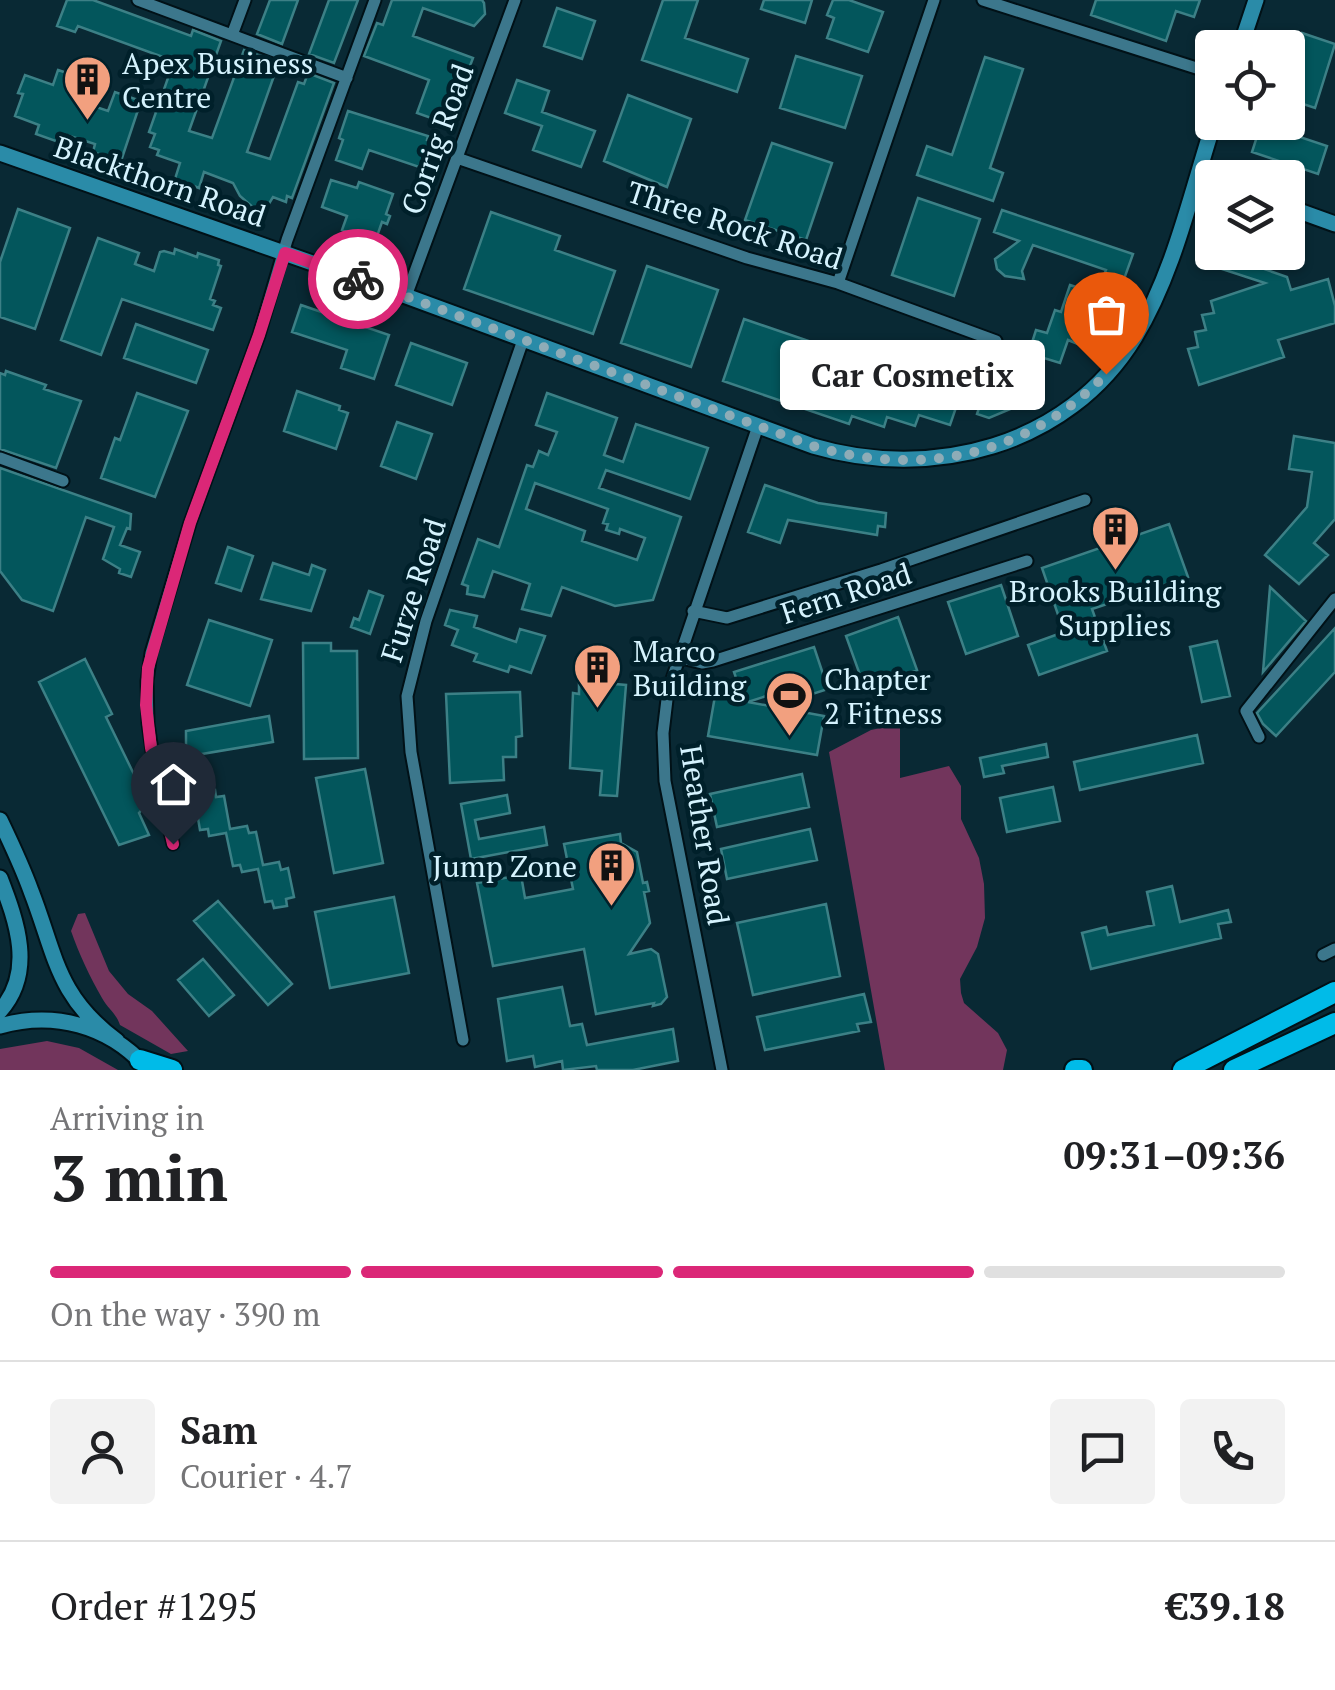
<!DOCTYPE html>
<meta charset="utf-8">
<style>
:root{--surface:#fff;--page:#f2f2f2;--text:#202124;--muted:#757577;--line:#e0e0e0;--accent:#db2777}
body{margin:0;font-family:"PT Serif",serif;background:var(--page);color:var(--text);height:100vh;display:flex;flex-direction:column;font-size:38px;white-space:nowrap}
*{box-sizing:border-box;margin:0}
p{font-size:32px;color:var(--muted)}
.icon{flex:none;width:55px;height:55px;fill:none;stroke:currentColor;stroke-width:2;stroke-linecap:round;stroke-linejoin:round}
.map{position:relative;height:1070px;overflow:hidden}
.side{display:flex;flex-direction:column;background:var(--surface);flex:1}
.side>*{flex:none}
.controls{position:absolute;left:1195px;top:30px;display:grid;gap:20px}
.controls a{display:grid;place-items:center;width:110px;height:110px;border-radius:10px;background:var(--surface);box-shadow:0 2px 8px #0004;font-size:50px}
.pin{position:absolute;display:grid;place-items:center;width:85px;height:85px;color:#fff;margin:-102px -42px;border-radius:50% 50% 50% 0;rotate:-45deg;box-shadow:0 0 10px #0007}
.pin .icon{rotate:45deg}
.courier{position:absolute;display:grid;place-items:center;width:100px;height:100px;margin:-50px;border:8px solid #db2777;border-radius:50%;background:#fff;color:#222;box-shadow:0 2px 12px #0007}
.bubble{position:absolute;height:70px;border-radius:10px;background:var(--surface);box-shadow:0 2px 8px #0004;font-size:32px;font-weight:600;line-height:70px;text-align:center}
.summary em{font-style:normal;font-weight:600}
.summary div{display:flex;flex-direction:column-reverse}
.summary{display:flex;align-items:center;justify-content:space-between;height:170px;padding:0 50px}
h1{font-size:65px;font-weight:600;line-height:75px}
.bar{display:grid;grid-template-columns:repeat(4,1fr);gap:15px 10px;align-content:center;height:120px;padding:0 50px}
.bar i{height:12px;border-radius:8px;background:var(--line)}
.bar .active{background:var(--accent)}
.bar p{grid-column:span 4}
.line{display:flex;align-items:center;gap:25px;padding:0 50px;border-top:2px solid var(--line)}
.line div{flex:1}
.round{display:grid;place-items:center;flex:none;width:105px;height:105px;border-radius:10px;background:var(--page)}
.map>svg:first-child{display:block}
</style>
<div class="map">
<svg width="1335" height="1070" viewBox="0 0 1335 1070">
<rect width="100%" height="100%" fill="#092934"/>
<path fill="#72355c" d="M900 724V778L949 766 961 786V819L979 858 984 884 985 918 977 947 960 979 961 993 964 1003 998 1033 1007 1050 1003 1070H885L829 752 871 730Z
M85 913 109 971 128 994 152 1011 188 1051 171 1054 120 1025C116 1013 108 1009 102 998 90 977 79 954 71 931L78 914Z
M47 1041 79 1048 118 1070H0V1049Z"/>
<path fill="#03565c" stroke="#3c8086" stroke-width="2.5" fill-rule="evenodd" d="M67 0H93L191 36 193 30 221 41 189 131 212 138 244 50 273 60 268 71 275 73 247 152 270 159 298 82 304 84 308 73 334 83 292 198 287 196 286 202 273 197 267 207 256 210 240 196 233 183 204 172 199 188 175 179 180 163 157 155 159 150 150 147 155 134 149 132 174 61 78 26 75 32 57 26Z
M270 0H298L282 44 257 34Z
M329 0H358L334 63 309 54Z
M392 0H482L484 3 485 14 474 26 423 8 413 36 473 58 448 124 417 113 429 80 364 56 377 23 383 25Z
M663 0H698L685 38 748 59 737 92 642 60Z
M764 0H812L805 23 761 9Z
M833 0H849L883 12 868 52 827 38 834 18 827 15Z
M1096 0H1200L1194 17 1176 11 1166 41 1091 15Z
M557 8 595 21 582 59 544 46Z
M1302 33 1335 44 1315 108 1288 99V77Z
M796 56 862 76 845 128 780 108Z
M985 57 1023 69 990 168 1003 173 993 201 917 175 927 146 952 155Z
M58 70 85 79 78 101 108 111 115 92 141 101 122 158 112 154 110 158 93 152 95 144 67 135 64 144 36 134 39 125 15 116 23 94 18 93 25 75 53 85Z
M517 80 549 91 542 112 595 131 581 167 533 150 542 126 505 113Z
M628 95 691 119 667 187 604 161Z
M348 111 428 136 427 140 434 143 425 169 369 150 362 169 336 160 343 140 339 138Z
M1261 124 1327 146 1318 174 1252 152Z
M772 143 832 163 806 240 745 220Z
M331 180 357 188 359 182 393 194 386 214 390 216 387 224 382 222 375 242 342 230 347 216 322 207Z
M918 198 980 219 954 296 892 275Z
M18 209 70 228 35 329 0 317V262Z
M1002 210 1133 254 1123 282 1104 275 1106 270 1033 245 1022 271 1024 279 1005 276 997 269 995 259 1019 241 994 232Z
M491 212 560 236 555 250 615 271 593 334 464 289Z
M98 238 139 253 135 264 154 271 160 252 164 251 174 254 175 249 197 257 198 253 219 260 218 265 221 266 210 299 215 301 213 305 221 308 213 330 122 299 101 355 61 340Z
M1218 253 1287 277 1291 290 1328 279 1335 306V323L1278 340 1284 357 1199 385 1188 349 1198 347 1195 332 1206 330 1202 315 1214 313 1211 301 1265 283 1222 269Z
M647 266 718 290 691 367 621 343Z
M1070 285 1117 300 1110 322 1088 314 1078 344 1068 340 1060 363 1044 358 1036 381 1025 377 1015 407 989 418 977 414 993 366 1004 370 1012 346 1029 352 1036 330 1047 333 1055 310 1061 312Z
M301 305 389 335 374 379 341 368 347 350 292 332Z
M744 319 961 393 950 425 919 415 915 426 887 417 884 427 852 416 849 424 723 381Z
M136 324 208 350 196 383 124 358Z
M411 343 467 363 452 405 396 385Z
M6 371 46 385 44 389 81 401 56 468 0 449V373L5 375Z
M297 391 340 406 339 410 348 413 336 449 284 431Z
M137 393 188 411 155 497 101 478 115 438 120 440Z
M547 393 617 418 604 455 623 462 636 424 708 448 690 499 606 470 599 488 681 517 653 600 615 606 562 587 551 616 522 609 530 584 493 571 484 597 467 594 468 586 462 584 478 539 499 547 527 465 533 467 539 451 548 455 557 432 536 425ZM535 483 608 509 603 523 608 524 606 530 619 534 620 529 645 538 637 560 582 541 585 531 526 509Z
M397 422 432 434 416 479 381 466Z
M1294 436 1335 443V519L1314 543 1328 555 1299 584 1265 555 1307 507 1312 472 1289 469Z
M0 468 131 514 130 529 127 528 120 545 140 552 131 577 119 573 120 569 103 559 114 527 86 517 53 611 22 600 0 571Z
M765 485 818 503 886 513 885 527 878 526 877 535 788 520 780 543 748 532Z
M1169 524 1188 577 1092 609 1107 651 1039 675 1028 645 1064 632 1042 568Z
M228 547 253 556 241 591 216 583Z
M273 563 309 575 312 565 325 570 311 611 261 599Z
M1001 585 1018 636 966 654 948 602Z
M1270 587 1306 621 1263 672Z
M369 591 383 596 370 634 351 627 354 618 359 620Z
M450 610 477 616 474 627 516 642 520 629 545 636 531 673 510 666 508 672 474 661 477 654 452 645 458 630 445 625Z
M898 617 917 670 865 689 846 636Z
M209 620 272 640 250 706 187 685Z
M1335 628V672L1276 736 1263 724 1257 713Z
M1217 641 1230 696 1202 702 1190 647Z
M303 643H331V651H357L358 758 304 759Z
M814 647 828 689 800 698 797 686 748 702 824 716 817 755 708 736 715 696 744 701 734 672Z
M85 659 112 714 106 717 145 797V806L139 813 149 835 119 845 39 682Z
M579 681 626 685 617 796 600 795 602 771 570 768 573 693 579 694Z
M520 692 522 736 516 737V757H503L504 780 450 783 446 694Z
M269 716 273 742 190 756 189 749H186V731Z
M1197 735 1203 763 1080 790 1074 762Z
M1046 744 1048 757 1002 766 1004 773 984 777 980 758Z
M365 769 383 863 334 873 316 778Z
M802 774 809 807 717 827 710 794Z
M1053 787 1060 821 1007 832 1000 798Z
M215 790 216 797 224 796 230 829 247 826 249 833 256 832 263 865 279 862 281 870 288 868 294 897 286 899 287 906 274 908 272 901 265 902 258 869 242 872 240 865 233 866 226 833 209 836 208 829 200 830 195 801 202 800 201 792Z
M507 795 510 813 475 820 479 839 544 827 547 845 471 859 461 804Z
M810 829 817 860 727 879 721 849Z
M620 834 621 843 637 852 643 883 647 882 649 891 644 892 650 923 629 954 651 949 658 954 667 997 661 1004 653 1006 654 1003 596 1014 584 949 493 966 477 883 521 875 525 898 573 889 564 844Z
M1172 886 1180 922 1228 910 1231 922 1218 924 1221 938 1091 969 1082 933 1106 927 1108 935 1154 925 1147 892Z
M394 897 409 973 330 988 315 912Z
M218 901 292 984 268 1005 194 921Z
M826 904 840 976 753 995 737 923Z
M203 959 234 995 209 1016 178 980Z
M562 987 570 1026 582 1024 587 1045 673 1029 678 1061 633 1070H597L596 1066 563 1070 562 1061 535 1067 533 1056 507 1061 498 999Z
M864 994 871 1022 857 1024 859 1031 765 1050 757 1017Z"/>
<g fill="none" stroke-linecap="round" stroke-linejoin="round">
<defs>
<path id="street" d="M138 0 347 78
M983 0 1212 73
M232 35 245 0
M457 158 747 258 838 283 996 341
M838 283 934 0
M406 296 515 0
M0 458 63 481
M693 611 727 618 881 570 1085 500
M678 657 702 663 713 661 1027 561
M1259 737 1246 711 1335 599
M173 844 154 765 148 723 147 681 151 653 190 523 259 335 287 240 375 0
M1323 955 1335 949
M463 1040 411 752 407 696 426 621 523 340
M722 1070 665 781 663 733 668 691 758 426"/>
<path id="secondary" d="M1240 48 1256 0
M0 153 406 296 813 446C931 481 1068 447 1135 337 1174 273 1191 193 1214 122
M1288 207 1335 224
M0 820C11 843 22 866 31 891 56 955 56 996 117 1041
M0 878C17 922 35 972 0 1011
M0 1026C54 1011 108 1025 146 1067"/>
<path id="highway" d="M140 1060 172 1070
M1075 1070H1082
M1183 1070 1335 992
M1234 1070 1335 1023"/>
</defs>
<use href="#street" stroke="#011117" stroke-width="15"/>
<use href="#secondary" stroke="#011117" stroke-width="19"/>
<use href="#highway" stroke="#011117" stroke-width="24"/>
<use href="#street" stroke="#3c778c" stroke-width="11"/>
<use href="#secondary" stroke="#2a8ba8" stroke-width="15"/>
<use href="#highway" stroke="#00bbe8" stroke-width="20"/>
</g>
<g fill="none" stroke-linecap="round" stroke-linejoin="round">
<path stroke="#8eacb7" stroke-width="10" stroke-dasharray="0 18" d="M358 279 813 446C921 478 1028 456 1106 374"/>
<path stroke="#db2777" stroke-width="12" d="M173 844 151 748 146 705 148 668 190 523 259 335 285 253 358 279"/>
</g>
<defs>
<symbol id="building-pin" viewBox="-11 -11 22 30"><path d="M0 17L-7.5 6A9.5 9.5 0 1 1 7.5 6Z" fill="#f2a07f" stroke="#00202a"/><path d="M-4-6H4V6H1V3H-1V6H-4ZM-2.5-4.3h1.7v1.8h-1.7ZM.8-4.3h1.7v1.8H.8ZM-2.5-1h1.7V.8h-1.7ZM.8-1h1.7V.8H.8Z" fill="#111"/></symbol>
<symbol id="stadium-pin" viewBox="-11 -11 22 30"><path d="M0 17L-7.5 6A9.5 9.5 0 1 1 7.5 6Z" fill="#f2a07f" stroke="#00202a"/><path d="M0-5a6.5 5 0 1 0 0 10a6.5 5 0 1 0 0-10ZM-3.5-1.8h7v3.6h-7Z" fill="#111"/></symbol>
</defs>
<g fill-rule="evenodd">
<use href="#building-pin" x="60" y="52" width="55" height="75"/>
<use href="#building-pin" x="1088" y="502" width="55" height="75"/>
<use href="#building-pin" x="570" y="640" width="55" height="75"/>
<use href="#stadium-pin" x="762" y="668" width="55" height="75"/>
<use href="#building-pin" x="584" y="838" width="55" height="75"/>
</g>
<g text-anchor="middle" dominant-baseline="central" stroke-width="9" stroke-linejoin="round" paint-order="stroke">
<g font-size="30" fill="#d5f3fe" stroke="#00202a" text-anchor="start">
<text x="122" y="63">Apex Business<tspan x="122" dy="34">Centre</tspan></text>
<text x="1115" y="591" text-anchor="middle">Brooks Building<tspan x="1115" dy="34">Supplies</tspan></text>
<text x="633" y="651">Marco<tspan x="633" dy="34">Building</tspan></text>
<text x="824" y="679">Chapter<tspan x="824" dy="34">2 Fitness</tspan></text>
<text x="577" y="866" text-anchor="end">Jump Zone</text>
</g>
<g font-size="30" fill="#d5f3fe" stroke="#00202a">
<text transform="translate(437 139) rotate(-70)">Corrig Road</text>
<text transform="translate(160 181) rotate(19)">Blackthorn Road</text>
<text transform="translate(735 225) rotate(18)">Three Rock Road</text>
<text transform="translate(413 590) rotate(-72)">Furze Road</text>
<text transform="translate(846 593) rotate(-18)">Fern Road</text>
<text transform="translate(705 835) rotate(81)">Heather Road</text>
</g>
</g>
</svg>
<div class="controls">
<a><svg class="icon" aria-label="locate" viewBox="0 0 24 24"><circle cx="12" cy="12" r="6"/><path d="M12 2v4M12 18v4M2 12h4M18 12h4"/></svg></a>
<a><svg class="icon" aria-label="layers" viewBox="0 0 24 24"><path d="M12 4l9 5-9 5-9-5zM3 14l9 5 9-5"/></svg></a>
</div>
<div class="pin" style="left:1106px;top:374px;background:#ea580c"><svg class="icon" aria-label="bag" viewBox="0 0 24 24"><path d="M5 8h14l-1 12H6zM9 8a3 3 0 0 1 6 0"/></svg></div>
<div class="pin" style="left:173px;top:844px;background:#1f2937"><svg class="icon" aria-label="home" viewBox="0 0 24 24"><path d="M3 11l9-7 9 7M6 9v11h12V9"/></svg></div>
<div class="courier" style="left:358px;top:279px"><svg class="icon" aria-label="bike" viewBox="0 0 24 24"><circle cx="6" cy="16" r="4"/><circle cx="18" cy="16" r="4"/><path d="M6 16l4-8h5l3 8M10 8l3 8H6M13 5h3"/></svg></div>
<div class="bubble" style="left:780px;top:340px;width:265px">Car Cosmetix</div>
</div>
<section class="side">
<div class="summary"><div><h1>3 min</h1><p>Arriving in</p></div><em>09:31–09:36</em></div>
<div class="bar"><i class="active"></i><i class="active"></i><i class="active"></i><i></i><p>On the way · 390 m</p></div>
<div class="line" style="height:180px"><a class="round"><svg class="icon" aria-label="person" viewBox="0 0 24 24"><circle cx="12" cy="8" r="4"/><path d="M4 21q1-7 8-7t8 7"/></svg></a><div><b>Sam</b><p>Courier · 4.7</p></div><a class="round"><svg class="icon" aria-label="chat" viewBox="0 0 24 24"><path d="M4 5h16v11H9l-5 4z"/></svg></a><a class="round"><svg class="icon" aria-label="phone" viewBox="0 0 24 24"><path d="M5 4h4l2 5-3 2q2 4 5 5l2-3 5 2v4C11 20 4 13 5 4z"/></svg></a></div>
<div class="line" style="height:130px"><div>Order #1295</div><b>€39.18</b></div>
</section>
